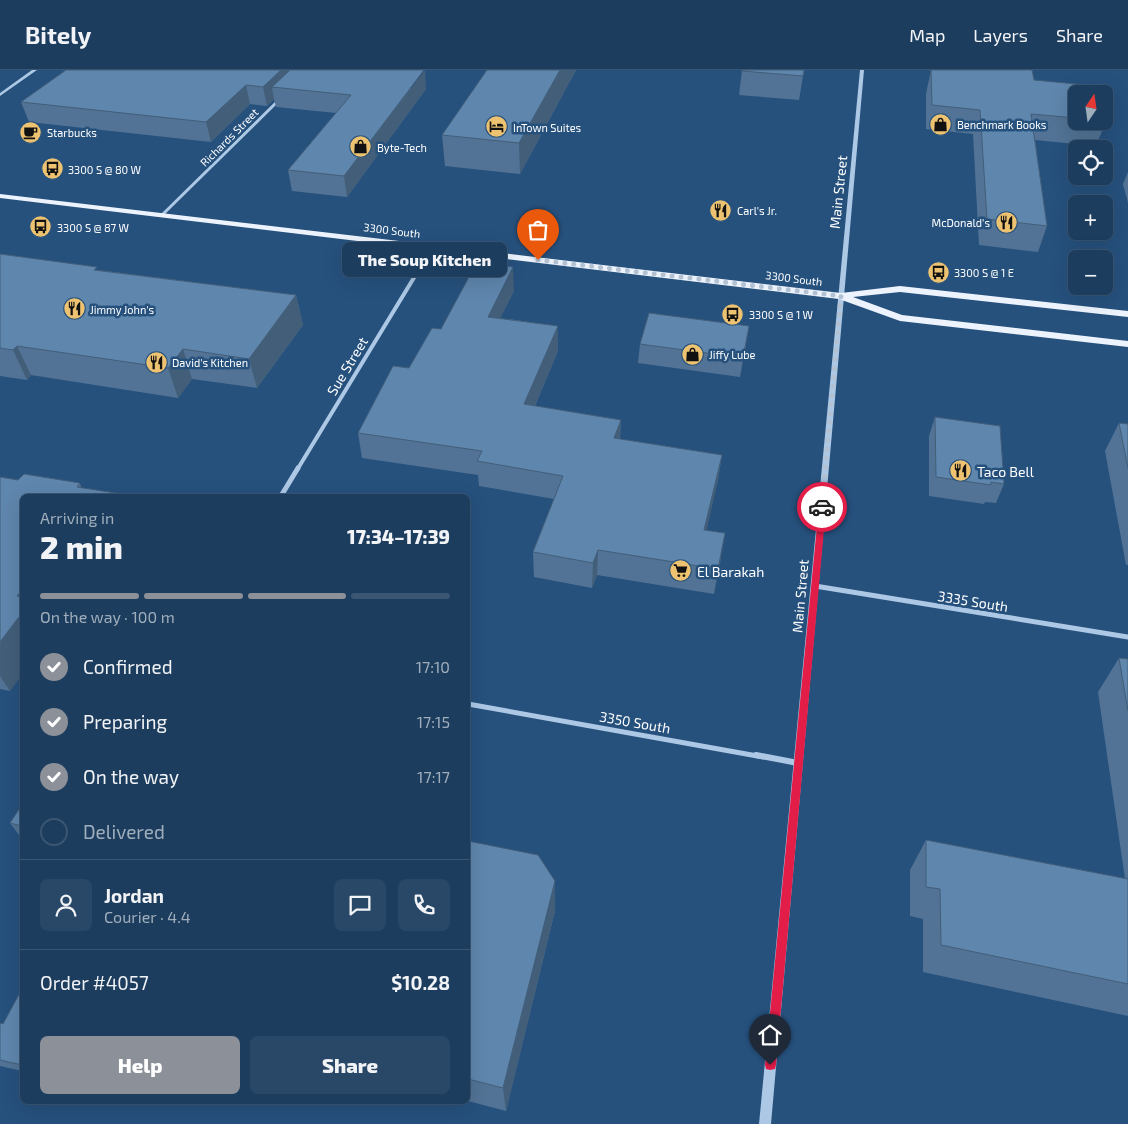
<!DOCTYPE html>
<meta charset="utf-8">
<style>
:root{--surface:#1c3d5e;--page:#294867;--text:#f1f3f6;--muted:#a0aebc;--line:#3a5673;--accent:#8c9099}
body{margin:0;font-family:"Exo 2",sans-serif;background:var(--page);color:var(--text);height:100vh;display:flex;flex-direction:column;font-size:19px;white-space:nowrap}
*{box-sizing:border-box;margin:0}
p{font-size:16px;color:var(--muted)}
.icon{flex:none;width:28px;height:28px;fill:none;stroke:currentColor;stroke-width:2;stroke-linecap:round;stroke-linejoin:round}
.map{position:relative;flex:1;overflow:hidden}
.sheet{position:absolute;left:20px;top:424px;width:450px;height:610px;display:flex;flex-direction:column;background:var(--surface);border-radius:8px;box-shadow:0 5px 20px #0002,0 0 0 1px var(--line)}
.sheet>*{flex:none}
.needle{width:32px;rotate:13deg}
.controls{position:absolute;left:1068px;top:15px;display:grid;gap:10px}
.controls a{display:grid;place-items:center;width:45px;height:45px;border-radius:8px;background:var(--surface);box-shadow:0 5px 20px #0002,0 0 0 1px var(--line);font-size:25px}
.pin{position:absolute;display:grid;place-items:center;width:42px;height:42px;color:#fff;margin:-51px -21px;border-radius:50% 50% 50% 0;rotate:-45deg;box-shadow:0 0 5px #0007}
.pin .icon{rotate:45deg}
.courier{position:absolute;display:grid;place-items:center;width:50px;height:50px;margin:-25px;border:4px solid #e11d48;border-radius:50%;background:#fff;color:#222;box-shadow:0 1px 6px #0007}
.bubble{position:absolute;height:35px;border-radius:8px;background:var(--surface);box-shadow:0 5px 20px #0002,0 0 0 1px var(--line);font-size:16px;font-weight:800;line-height:35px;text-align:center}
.head em{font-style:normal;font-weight:800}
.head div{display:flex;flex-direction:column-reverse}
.head{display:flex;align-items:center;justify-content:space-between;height:85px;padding:0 20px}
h1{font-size:32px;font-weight:800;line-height:38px}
.bar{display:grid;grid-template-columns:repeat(4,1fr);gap:8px 5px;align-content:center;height:60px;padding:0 20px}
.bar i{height:6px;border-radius:4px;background:var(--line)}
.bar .on{background:var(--accent)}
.bar p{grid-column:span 4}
.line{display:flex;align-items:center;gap:12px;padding:0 20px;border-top:1px solid var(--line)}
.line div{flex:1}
.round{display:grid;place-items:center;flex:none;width:52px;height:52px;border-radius:8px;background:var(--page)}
ol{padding:0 20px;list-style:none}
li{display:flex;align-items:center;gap:15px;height:55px}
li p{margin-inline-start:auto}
li .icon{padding:5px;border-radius:50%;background:var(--accent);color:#fff;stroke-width:4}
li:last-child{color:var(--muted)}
li i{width:28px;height:28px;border:2px solid var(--line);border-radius:50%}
.action{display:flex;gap:10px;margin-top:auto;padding:10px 20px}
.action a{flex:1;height:58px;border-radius:8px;background:var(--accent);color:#fff;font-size:20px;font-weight:800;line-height:58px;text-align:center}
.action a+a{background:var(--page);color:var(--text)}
header{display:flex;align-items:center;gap:30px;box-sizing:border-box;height:70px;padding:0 25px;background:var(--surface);border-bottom:1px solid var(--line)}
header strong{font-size:24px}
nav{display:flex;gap:28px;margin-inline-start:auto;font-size:18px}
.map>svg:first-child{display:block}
</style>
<header>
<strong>Bitely</strong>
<nav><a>Map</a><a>Layers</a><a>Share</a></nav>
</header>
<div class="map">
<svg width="1128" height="1054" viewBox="0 0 1128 1054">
<rect width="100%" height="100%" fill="#26517d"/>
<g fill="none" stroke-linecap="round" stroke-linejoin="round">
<path stroke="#acc8e5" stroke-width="3" d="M162 145 280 29"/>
<path stroke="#acc8e5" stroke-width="4" d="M297 400 432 178"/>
<path stroke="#acc8e5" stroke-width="5" d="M281 426 298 398
M815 516 1128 567
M468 634 763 687"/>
<path stroke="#acc8e5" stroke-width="6" d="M756 685 798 693"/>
<path fill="#acc8e5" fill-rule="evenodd" d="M32 0H37L0 26V23Z
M860 0H864L771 1054H759Z"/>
<path fill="#ecf3fd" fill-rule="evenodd" d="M0 124 841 223 900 216 1128 241V247L900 222 853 227 902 245 1128 271V277L900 251 839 229 0 128Z"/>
</g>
<path fill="#527395" d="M66 0 426 19 347 127 292 121 288 100 336 43 276 37 274 29 267 36 250 34 211 72 29 52 21 32Z
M487 0H576L520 104 445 96 442 65Z
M742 0H804L799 30 739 25Z
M931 0 1034 10 1076 24V51H1106L1096 76 1035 70 1047 156 1038 182 979 175 973 64 926 59V24Z
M1128 102V133L1123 114Z
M0 184 98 200 296 225 303 255 257 318 192 309 178 328 31 305 27 310 0 306Z
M514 221 500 248 558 256V281L535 336 621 350 620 369 722 385 718 410 706 460 721 488 714 524 597 505 592 518 534 507 533 482 554 429 479 416 478 405 362 388 358 363 409 298Z
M640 274 746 275 740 307 638 293Z
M935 347 1004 414 996 433 985 432 984 434 929 426V366Z
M1119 353 1128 354V495H1126L1105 381Z
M0 407 18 410 80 413 81 417 22 426 10 621 0 619Z
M1119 588 1128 589V946L923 902V849L910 846V800L926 770 1125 809 1098 622Z
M22 735V769L10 753Z
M468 771 555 841 506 1041 468 1031Z
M22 919V1001L0 996V953L3 954Z"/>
<path fill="#425e79" d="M281 0H305L272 17 274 29 267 36 263 17Z
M425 0 426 19 347 127 344 106Z
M560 0H576L520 104 519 73Z
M246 15 250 34 211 72 206 52Z
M513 197 514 221 489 271 488 247Z
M296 225 303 255 257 318 249 289Z
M558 256V281L525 359 524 334Z
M749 256 746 275 740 307 743 288Z
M17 276 31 305 27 310 13 280Z
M183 279 192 309 178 328 168 298Z
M621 350 619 375 614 368Z
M722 385 718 410 701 485 704 460Z
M725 463 721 488 714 524 718 499Z
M598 480 597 505 592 518 593 493Z
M22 520V535L17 526Z
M22 543V605L10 621 0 606V572Z
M555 811V841L506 1041 503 1018Z"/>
<path fill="#5f86ad" stroke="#425e79" d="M66 0H281L263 17 246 15 206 52 21 32Z
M290 0H424L344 106 288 100 351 25 272 17Z
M487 0H560L519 73 442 65Z
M742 0H804L803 6 742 1Z
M931 0H1032L1034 10 1097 16 1099 24H1076V48L1031 44 1047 156 987 149 980 40 932 35Z
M0 184 97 197 94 200 296 225 249 289 183 279 168 298 17 276 13 280 0 278Z
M477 192 513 197 488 247 558 256 524 334 621 350 614 368 722 385 704 460 725 463 718 499 598 480 593 493 533 482 563 406 477 391 482 381 358 363 393 296 409 298 432 258 441 259Z
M649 243 749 256 743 288 640 274Z
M935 347 1000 356 1004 414 991 412V415L936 407Z
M1119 353 1128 354V398Z
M24 404 80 413 77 417 135 426H22V520L17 526 22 527V543L0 572V407L18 410Z
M1119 588 1128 589V641Z
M22 735V756L10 753Z
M926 770 1128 809V914L941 875 940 819 926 817Z
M468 771 538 785 555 811 503 1018 468 1009Z
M22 919V995L0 990V953L3 954Z"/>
<path fill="#e11d48" d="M819 435 826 437 776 995 775 999 770 1000 766 999 765 995Z"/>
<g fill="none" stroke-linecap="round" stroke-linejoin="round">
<path stroke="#b3c2d2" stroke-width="5" stroke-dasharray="0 9" d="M538 190 841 226 822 437"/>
</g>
<defs>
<symbol id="shop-disc" viewBox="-11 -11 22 22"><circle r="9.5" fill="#edc371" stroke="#26517d"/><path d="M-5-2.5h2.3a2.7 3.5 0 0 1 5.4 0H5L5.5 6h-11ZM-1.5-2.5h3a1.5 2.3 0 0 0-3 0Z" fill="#111"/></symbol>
<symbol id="hotel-disc" viewBox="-11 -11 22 22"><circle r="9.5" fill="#edc371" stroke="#26517d"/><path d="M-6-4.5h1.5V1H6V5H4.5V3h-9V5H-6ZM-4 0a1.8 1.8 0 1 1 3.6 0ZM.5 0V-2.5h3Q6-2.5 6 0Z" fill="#111"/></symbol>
<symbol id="cafe-disc" viewBox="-11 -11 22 22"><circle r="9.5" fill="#edc371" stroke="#26517d"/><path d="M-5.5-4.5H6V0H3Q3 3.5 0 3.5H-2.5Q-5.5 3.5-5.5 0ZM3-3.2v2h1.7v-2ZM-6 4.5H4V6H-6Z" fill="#111"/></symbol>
<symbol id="bus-disc" viewBox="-11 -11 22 22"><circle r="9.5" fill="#edc371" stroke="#26517d"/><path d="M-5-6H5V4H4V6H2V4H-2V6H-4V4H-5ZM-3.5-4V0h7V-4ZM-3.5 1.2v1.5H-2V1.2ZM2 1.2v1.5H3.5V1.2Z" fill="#111"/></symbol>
<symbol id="restaurant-disc" viewBox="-11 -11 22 22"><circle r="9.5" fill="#edc371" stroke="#26517d"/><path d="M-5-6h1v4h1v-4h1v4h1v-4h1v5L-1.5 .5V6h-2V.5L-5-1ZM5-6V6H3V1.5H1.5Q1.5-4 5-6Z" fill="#111"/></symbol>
<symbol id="supermarket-disc" viewBox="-11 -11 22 22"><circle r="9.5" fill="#edc371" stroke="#26517d"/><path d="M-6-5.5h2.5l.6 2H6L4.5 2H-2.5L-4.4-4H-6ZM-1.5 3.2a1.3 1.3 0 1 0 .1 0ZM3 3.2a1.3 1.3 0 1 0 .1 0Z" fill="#111"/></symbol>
</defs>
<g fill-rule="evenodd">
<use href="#shop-disc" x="928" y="42" width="25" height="25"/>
<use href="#hotel-disc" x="484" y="44" width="25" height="25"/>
<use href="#cafe-disc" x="18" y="50" width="25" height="25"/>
<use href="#shop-disc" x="348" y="64" width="25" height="25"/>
<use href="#bus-disc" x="40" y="86" width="25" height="25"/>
<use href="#restaurant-disc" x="708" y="128" width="25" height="25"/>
<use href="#restaurant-disc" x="994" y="140" width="25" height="25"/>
<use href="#bus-disc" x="28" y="144" width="25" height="25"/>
<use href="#bus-disc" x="926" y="190" width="25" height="25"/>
<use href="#restaurant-disc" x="62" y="226" width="25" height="25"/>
<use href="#bus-disc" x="720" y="232" width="25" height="25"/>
<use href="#shop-disc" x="680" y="272" width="25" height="25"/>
<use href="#restaurant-disc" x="144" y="280" width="25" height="25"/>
<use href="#restaurant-disc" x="948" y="388" width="25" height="25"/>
<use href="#supermarket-disc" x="668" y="488" width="25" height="25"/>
</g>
<g text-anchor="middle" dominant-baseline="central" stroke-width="5" stroke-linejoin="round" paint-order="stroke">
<g font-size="11" fill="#fff" stroke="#26517d" text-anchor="start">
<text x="957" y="54">Benchmark Books</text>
<text x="513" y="57">InTown Suites</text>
<text x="47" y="62">Starbucks</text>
<text x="377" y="77">Byte-Tech</text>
<text x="68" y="99">3300 S @ 80 W</text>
<text x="737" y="140">Carl's Jr.</text>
<text x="990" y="152" text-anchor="end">McDonald's</text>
<text x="57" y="157">3300 S @ 87 W</text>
<text x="954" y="202">3300 S @ 1 E</text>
<text x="90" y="239">Jimmy John's</text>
<text x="749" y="244">3300 S @ 1 W</text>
<text x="709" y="284">Jiffy Lube</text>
<text x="172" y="292">David's Kitchen</text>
</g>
<g font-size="11" fill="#fff" stroke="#26517d">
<text transform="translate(229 67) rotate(-45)">Richards Street</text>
<text transform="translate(392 160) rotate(7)">3300 South</text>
<text transform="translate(794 208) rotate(7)">3300 South</text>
</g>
<g font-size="14" fill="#fff" stroke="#26517d">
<text transform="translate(838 122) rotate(-84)">Main Street</text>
<text transform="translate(347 296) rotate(-59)">Sue Street</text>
<text transform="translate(800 526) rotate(-85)">Main Street</text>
<text transform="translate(973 531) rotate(9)">3335 South</text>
<text transform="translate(635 652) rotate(10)">3350 South</text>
</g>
<g font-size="14" fill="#fff" stroke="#26517d" text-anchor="start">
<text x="977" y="401">Taco Bell</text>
<text x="697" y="501">El Barakah</text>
</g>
</g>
</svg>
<div class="controls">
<a><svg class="needle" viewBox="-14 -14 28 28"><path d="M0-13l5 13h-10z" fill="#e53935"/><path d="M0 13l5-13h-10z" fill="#a0aebc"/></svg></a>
<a><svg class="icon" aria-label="locate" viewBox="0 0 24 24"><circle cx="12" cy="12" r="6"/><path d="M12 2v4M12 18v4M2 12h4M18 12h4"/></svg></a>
<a>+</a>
<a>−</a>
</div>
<div class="pin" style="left:538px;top:190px;background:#ea580c"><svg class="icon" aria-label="bag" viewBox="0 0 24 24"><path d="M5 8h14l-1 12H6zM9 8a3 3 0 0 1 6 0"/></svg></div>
<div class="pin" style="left:770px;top:995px;background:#1f2937"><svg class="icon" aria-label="home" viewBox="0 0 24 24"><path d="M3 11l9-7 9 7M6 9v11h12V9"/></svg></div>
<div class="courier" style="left:822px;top:437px"><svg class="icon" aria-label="car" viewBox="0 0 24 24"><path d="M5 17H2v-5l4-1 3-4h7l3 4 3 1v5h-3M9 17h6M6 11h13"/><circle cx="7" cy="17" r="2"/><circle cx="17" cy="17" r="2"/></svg></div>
<div class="bubble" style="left:342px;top:172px;width:165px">The Soup Kitchen</div>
<section class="sheet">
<div class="head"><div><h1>2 min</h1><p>Arriving in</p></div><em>17:34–17:39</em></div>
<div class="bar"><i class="on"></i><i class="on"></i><i class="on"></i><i></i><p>On the way · 100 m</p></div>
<ol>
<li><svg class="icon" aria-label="check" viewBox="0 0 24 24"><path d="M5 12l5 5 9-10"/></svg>Confirmed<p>17:10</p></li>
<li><svg class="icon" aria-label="check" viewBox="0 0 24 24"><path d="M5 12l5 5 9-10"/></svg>Preparing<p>17:15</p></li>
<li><svg class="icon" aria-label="check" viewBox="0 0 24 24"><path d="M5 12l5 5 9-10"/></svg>On the way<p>17:17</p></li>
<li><i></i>Delivered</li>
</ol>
<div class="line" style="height:90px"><a class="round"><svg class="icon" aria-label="person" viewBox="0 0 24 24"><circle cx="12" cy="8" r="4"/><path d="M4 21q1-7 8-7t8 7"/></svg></a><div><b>Jordan</b><p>Courier · 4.4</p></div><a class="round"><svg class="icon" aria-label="chat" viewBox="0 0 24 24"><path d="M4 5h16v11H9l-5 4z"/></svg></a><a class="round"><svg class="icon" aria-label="phone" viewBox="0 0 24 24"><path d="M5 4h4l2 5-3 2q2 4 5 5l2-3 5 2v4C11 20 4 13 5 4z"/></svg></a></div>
<div class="line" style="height:65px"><div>Order #4057</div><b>$10.28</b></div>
<div class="action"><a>Help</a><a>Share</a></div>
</section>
</div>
